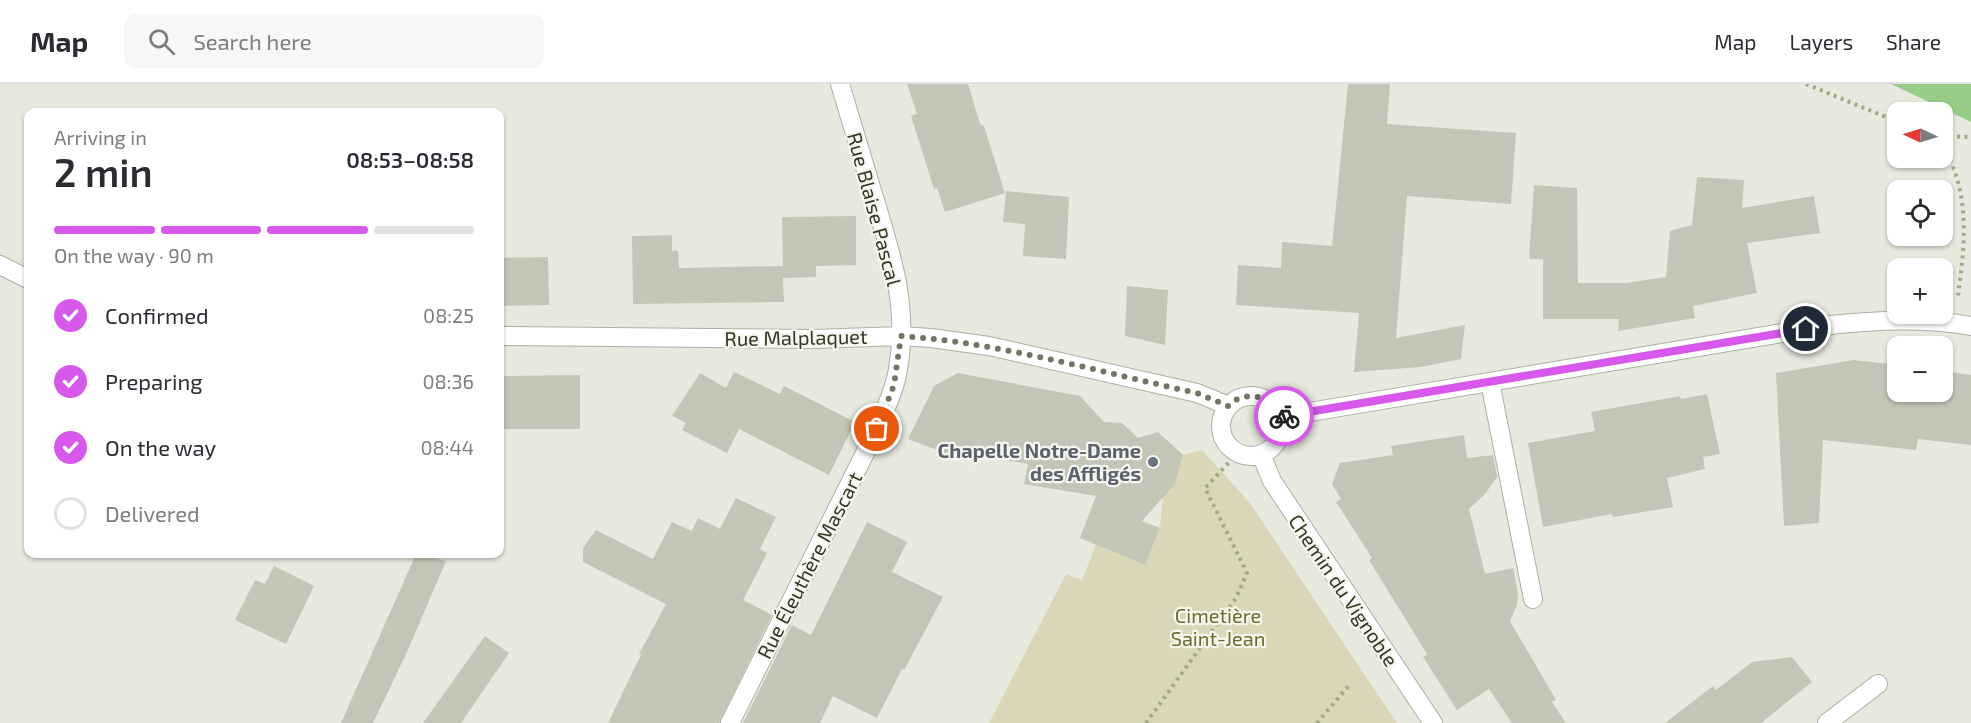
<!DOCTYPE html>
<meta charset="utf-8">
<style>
:root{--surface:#fff;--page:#f7f7f7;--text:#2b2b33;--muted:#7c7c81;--line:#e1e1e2;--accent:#d759ec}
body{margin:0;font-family:"Exo 2",sans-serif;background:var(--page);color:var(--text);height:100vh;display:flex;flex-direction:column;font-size:22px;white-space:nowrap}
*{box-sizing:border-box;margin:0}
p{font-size:20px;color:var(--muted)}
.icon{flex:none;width:33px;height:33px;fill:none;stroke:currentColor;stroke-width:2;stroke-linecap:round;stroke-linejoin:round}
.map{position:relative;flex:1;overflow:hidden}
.side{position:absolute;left:24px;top:24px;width:480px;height:450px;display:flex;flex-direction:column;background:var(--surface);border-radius:12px;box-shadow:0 2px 4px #0004}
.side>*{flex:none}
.needle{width:39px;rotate:274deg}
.buttons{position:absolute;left:1887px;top:18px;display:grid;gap:12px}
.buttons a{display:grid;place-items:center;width:66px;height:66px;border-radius:12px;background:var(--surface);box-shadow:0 2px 4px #0004;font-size:30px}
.pin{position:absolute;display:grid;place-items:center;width:51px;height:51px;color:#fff;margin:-26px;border:3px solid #fff;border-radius:50%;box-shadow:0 2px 6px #0007}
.courier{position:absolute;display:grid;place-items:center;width:60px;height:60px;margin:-30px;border:4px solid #d759ec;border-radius:50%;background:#fff;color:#222;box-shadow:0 2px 8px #0007}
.summary em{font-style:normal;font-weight:600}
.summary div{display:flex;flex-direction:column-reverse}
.summary{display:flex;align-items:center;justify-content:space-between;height:102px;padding:0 30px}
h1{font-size:39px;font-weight:600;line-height:45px}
.bar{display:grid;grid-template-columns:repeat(4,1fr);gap:9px 6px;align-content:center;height:72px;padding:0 30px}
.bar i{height:8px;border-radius:4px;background:var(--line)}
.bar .selected{background:var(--accent)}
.bar p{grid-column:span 4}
ol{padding:0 30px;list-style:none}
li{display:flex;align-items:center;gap:18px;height:66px}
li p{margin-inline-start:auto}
li .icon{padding:6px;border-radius:50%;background:var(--accent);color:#fff;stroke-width:4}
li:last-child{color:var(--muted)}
li i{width:33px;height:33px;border:3px solid var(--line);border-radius:50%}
header{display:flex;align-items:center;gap:36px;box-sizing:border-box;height:84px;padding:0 30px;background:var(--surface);border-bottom:2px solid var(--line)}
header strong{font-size:28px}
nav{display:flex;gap:33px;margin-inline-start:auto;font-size:21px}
.search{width:420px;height:54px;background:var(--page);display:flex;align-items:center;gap:15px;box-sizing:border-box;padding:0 21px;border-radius:12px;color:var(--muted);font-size:22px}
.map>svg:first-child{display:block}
</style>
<header>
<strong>Map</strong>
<div class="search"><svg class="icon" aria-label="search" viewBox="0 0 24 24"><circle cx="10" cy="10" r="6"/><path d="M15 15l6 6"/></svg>Search here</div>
<nav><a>Map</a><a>Layers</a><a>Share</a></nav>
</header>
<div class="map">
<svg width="1971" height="639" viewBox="0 0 1971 639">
<rect width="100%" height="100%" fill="#e7e9de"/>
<path fill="#dad6b7" d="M1202 366 1249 418 1397 639H989L1066 490 1082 496 1096 461 1145 481 1160 444 1163 411 1176 397 1183 371Z"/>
<path fill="#97cd87" d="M1891 0H1971V38Z"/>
<path fill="#c3c6b6" d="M907 0H968L980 40 984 42 1005 109 945 128 937 104 934 105 911 32 917 30Z
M1348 0H1390L1387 40 1516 49 1511 120 1407 112 1396 254 1465 241 1461 275 1421 283 1354 288 1359 229 1236 221 1238 181 1281 184 1282 158 1332 162Z
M1697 93 1744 96 1742 124 1814 112 1820 149 1747 159 1757 209 1693 222 1695 234 1618 247 1619 235H1543V175H1529L1534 101 1577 104 1578 199H1627L1666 193 1670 147 1692 141Z
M1006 107 1069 113 1066 175 1023 172 1025 140 1003 138Z
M856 132V181L816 182V193L783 194 784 218 633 220 632 152 672 151V167L678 166 679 184 783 182 782 133Z
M548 173 549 221 500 222V174Z
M1127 202 1168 206 1165 261 1125 252Z
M1854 276 1898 281V308H1942V287L1971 291V361L1918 355 1916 366 1823 356 1819 439 1784 442 1776 289Z
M734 288 780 310 784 302 855 338 829 391 739 345 727 369 682 346 686 339 672 332 700 289 726 304Z
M958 289 1080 312 1104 338 1122 339 1138 354 1158 348 1183 371 1175 400 1142 437 1160 444 1145 481 1080 454 1096 412 1024 400 1028 380 955 367 953 372 908 355 934 302Z
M580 291V345H500V292Z
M1707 310 1720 370 1703 373 1705 385 1667 394 1673 423 1613 433 1612 430 1543 443 1528 359 1595 347 1591 328 1680 312 1681 315Z
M1464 351 1467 374 1493 371 1497 393 1485 410 1469 425 1485 490 1513 484 1518 509 1517 521 1510 537 1556 616 1552 618 1566 639H1512L1489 605 1457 626 1423 573 1427 570 1369 476 1372 474 1336 418 1341 415 1332 400 1340 379 1393 371 1391 362Z
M736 414 776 433 760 465 767 469 743 516 772 531 719 639H608L641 571 639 570 666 520 583 478V464L596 446 653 475 672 438 692 447 698 434 720 445Z
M867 438 907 458 892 488 943 513 904 586 902 585 877 634 833 612 820 639H743L792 541 811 551Z
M416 470H422L446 477 407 568 373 639H341Z
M274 482 314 502 286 560 235 536 255 496 265 500Z
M485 552 509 569 461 639H423Z
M1792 573 1812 598 1761 639H1665L1713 602 1716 606 1752 578Z"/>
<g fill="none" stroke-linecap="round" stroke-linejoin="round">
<defs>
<path id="service" d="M1490 298 1533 515
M1827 639 1878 600"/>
<path id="minor" d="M0 181 28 195
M500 252 813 255 901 252 931 254 989 262 1197 309 1229 322
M1221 342a30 30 0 1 1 60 0a30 30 0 1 1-60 0Z
M1280 333 1830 241C1878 236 1924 234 1971 242
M1261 370 1272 397 1433 639
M730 639 877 345C885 325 895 306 898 285 909 221 891 169 873 110 862 73 851 37 840 0"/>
</defs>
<use href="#service" stroke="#acb0a1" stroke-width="20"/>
<use href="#minor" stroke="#acb0a1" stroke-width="20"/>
<path stroke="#9eab7f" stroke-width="4" stroke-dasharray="3 4.5" stroke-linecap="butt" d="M1806 0 1898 38
M1942 52 1971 53
M1942 63C1971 105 1965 161 1958 212
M1146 639 1236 514 1247 489 1205 404 1232 375
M1317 639 1350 600"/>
<use href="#service" stroke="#fff" stroke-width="18"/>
<use href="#minor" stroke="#fff" stroke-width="18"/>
</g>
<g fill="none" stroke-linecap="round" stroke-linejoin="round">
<path stroke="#707662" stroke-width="6" stroke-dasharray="0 10.8" d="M877 345 894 301 901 252C1001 259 1099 288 1197 309L1228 322C1245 305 1271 311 1280 333L1284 332"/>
<path stroke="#d759ec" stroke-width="8" d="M1284 332 1806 245"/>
</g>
<circle fill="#6b7280" stroke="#f5f6ee" stroke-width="2" cx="1153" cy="378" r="6"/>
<g text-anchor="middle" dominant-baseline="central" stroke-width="4.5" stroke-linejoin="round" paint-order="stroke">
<g font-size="20" fill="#303820" stroke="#f5f6ee">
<text transform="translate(875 125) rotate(75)">Rue Blaise Pascal</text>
<text transform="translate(796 253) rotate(-1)">Rue Malplaquet</text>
<text transform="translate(809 481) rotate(-63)">Rue Éleuthère Mascart</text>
<text transform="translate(1344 506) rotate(56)">Chemin du Vignoble</text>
</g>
<g font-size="20" font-weight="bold" fill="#5b616d" stroke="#f5f6ee" text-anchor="end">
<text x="1141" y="366">Chapelle Notre-Dame<tspan x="1141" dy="23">des Affligés</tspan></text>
</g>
<g font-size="20" fill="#6c6c2c" stroke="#f5f6ee">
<text x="1218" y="531">Cimetière<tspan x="1218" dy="23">Saint-Jean</tspan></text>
</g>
</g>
</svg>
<div class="buttons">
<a><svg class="needle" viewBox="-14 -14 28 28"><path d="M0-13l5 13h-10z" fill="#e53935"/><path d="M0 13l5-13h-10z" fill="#7c7c81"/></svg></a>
<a><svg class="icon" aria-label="locate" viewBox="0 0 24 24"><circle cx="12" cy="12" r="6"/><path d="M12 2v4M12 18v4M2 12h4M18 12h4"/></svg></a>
<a>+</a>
<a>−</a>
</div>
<div class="pin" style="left:877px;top:345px;background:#ea580c"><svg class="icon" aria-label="bag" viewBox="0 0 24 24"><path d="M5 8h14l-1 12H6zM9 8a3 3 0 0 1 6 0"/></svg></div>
<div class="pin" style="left:1806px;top:245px;background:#1f2937"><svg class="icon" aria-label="home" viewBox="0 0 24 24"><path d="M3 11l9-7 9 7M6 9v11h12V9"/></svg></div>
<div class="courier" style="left:1284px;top:332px"><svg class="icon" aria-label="bike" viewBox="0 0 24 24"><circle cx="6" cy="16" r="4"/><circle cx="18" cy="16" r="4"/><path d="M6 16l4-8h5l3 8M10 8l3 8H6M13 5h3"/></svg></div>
<section class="side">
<div class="summary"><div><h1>2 min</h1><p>Arriving in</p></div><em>08:53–08:58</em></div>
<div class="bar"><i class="selected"></i><i class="selected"></i><i class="selected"></i><i></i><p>On the way · 90 m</p></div>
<ol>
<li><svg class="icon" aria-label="check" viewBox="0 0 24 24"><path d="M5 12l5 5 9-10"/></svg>Confirmed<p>08:25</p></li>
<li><svg class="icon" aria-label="check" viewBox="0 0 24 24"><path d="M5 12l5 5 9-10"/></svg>Preparing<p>08:36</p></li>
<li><svg class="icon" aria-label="check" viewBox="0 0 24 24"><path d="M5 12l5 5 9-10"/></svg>On the way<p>08:44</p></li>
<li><i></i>Delivered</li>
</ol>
</section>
</div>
